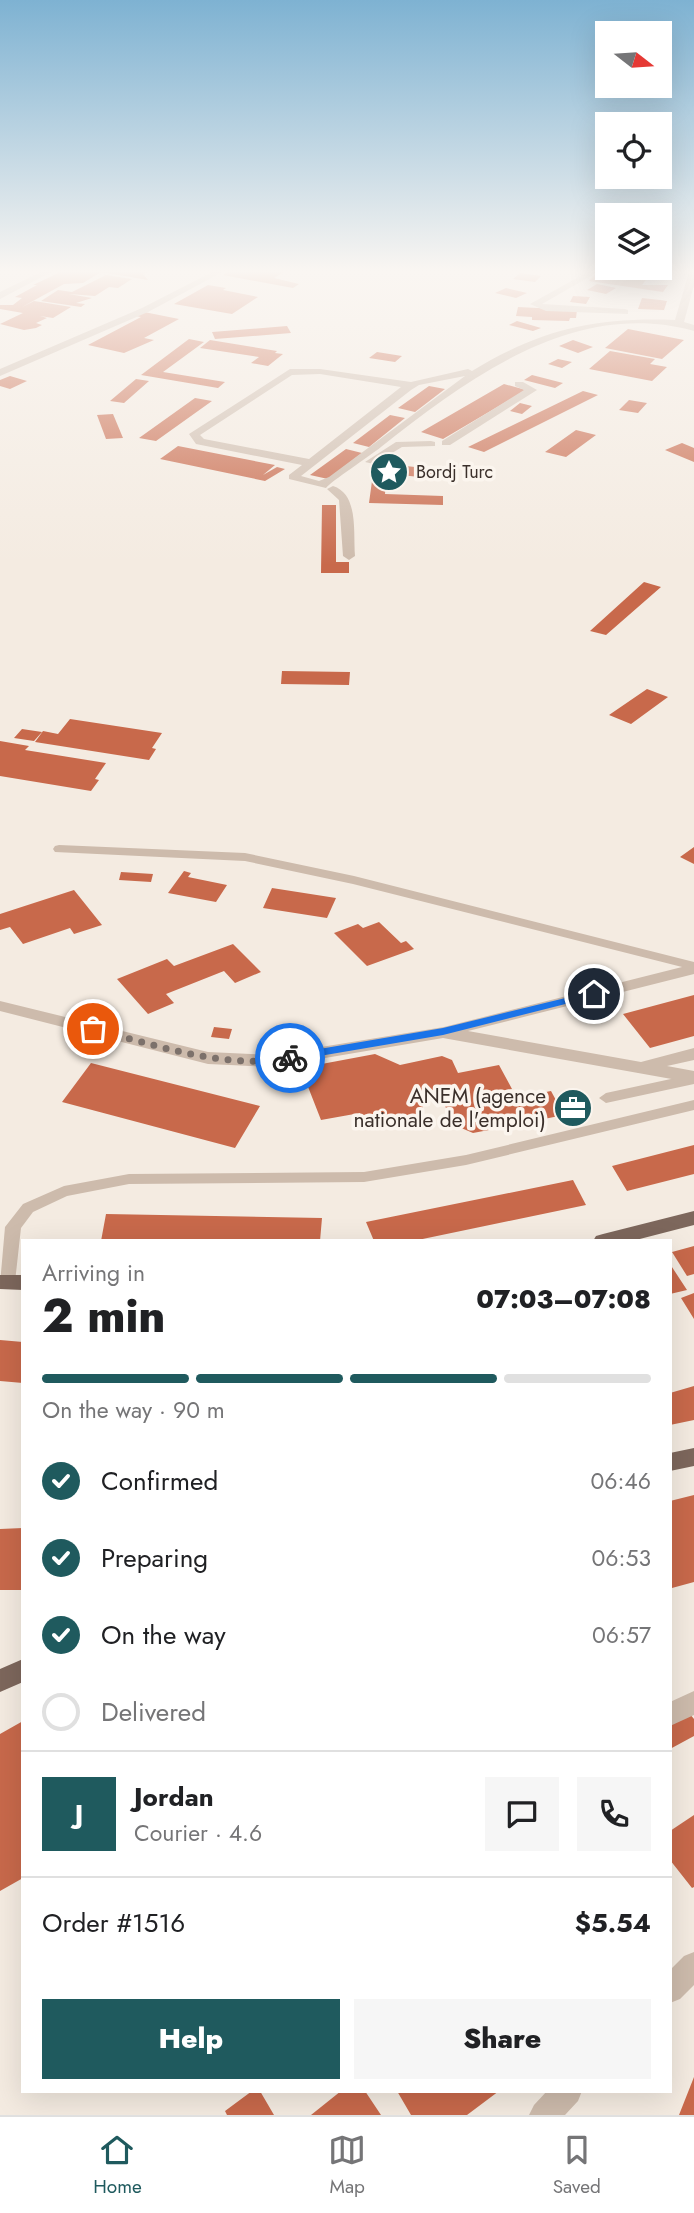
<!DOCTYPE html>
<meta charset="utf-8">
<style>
:root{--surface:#fff;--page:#f6f6f6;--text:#202124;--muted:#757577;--line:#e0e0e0;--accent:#1f5a5e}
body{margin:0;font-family:Jost,sans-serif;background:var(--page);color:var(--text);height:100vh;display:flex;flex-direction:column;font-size:26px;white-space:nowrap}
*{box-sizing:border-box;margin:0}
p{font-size:23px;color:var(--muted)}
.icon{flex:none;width:38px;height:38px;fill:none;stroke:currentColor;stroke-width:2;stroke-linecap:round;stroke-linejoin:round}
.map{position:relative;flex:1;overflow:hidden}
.details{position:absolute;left:21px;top:1239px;width:651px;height:854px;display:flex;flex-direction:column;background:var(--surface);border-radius:0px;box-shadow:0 7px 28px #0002}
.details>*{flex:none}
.needle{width:46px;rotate:107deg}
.buttons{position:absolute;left:595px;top:21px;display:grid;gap:14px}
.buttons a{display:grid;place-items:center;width:77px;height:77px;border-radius:0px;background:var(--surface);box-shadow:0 7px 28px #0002;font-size:35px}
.pin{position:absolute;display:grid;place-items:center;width:60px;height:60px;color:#fff;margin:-30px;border:4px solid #fff;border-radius:50%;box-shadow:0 2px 7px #0007}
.courier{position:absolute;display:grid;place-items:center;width:70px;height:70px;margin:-35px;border:5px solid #1a73e8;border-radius:50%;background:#fff;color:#222;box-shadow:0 2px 9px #0007}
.headline em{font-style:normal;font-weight:800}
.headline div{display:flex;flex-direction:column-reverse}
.headline{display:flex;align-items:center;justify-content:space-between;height:119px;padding:0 21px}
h1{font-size:46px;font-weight:800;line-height:52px}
.bar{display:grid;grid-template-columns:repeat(4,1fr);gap:10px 7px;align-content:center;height:84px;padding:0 21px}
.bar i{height:9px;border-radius:5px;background:var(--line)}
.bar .on{background:var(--accent)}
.bar p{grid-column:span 4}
.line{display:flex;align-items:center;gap:18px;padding:0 21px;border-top:2px solid var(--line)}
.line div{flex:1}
.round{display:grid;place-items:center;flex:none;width:74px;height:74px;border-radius:0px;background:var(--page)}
ol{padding:0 21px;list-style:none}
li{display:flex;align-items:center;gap:21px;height:77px}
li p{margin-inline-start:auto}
li .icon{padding:7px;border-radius:50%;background:var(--accent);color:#fff;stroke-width:4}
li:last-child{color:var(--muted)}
li i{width:38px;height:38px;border:4px solid var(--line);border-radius:50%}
.cta{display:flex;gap:14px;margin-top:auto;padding:14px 21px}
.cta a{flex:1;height:80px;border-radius:0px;background:var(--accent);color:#fff;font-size:28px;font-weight:800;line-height:80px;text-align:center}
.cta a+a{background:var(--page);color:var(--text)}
.tabs{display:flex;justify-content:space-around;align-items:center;height:98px;border-top:2px solid var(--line);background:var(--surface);font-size:19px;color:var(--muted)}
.tabs a{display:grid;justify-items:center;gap:4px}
.tabs .on{color:var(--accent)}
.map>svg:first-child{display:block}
</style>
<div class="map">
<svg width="694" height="2115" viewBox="0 0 694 2115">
<rect width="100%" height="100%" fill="#f4ebe1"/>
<path fill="#c8694b" d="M67 269H157L143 274 148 280 101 272 83 283 64 284 22 307 34 301 71 307 53 318 40 316 47 318 36 323 42 325 36 328 24 330 0 324 23 313 0 309V305H13L22 298 15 297 37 285H33Z
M234 269 285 271 274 278 299 284 293 288 223 275Z
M624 269H630L646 272 637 278 616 274Z
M520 273 541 276 535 282 513 279Z
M596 274 646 280 642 285H668L663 292 589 281Z
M106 275 132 279 118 288 109 287 95 296 69 294 92 298 76 303 85 304 81 307 41 301 58 290 72 292Z
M597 284 616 288 606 294 587 290Z
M208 285 226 288 223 290 258 297 232 314 174 304Z
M506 288 527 293 516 298 495 293Z
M573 296 590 297 586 304 570 302Z
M642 298 660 300 667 301 664 310 638 309Z
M518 307 577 310 576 318H570L569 321 532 320V317L516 316Z
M144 312 179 319 144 338 154 340 124 353 88 345 141 317 136 316Z
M517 321 541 328 533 331 509 325Z
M287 326 291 333 215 339 212 332Z
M628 329 684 340 662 359 605 348Z
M189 339 204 342 163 372 225 382 218 388 141 375Z
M210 340 277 351 275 353 283 354 268 366 251 363 259 357 200 348Z
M573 340 593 347 578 353 559 346Z
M610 351 655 359 650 364 667 367 652 381 589 369Z
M377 352 402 356 395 362 369 358Z
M558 359 572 362 562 368 548 364Z
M532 375 563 383 555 388 524 380Z
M10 376 27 381 10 389 0 386V380Z
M136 379 149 381 124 403 110 401Z
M504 384 526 390 443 439 421 432Z
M429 386 445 389 415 412 398 408Z
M583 391 598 395 484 452 468 447Z
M195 398 212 401 156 441 139 438Z
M629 400 647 403 638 413 619 410Z
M520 403 532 406 522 414 510 411Z
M113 414 123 438 106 439 97 415Z
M390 415 405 418 369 447 353 443Z
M576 430 596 435 566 457 545 452Z
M682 443 694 448V462L665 450Z
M178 446 275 465 263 475 277 467 285 469 265 481 160 459Z
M346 449 362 453 328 479 310 475Z
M396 465 434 469 429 478 391 474Z
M372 481H386L385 494 443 496V505L369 503Z
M322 505H336V562H349V573H321Z
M644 582 661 587 606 635 590 631Z
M282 671 350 672 349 685 281 684Z
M647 689 668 697 631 724 609 715Z
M70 719 162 733 152 748 156 749 149 760 35 742 43 731 58 734Z
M22 729 42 732 34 741 14 738Z
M0 741 29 746 25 750 106 763 95 779 99 780 91 791 0 776Z
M694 847V864L680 857Z
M184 871 191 873 188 877 227 885 216 902 168 893Z
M121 872 153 874 151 882 119 880Z
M272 888 336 898 327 918 263 908Z
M74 890 102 925 74 934 70 928 23 944 10 927 0 930V914Z
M379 922 401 943 406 941 414 949 367 966 334 933 358 924 363 928Z
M233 944 261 972 235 983 224 971 166 994 174 1003 148 1014 117 979 167 959 174 966Z
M694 995V1036L650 1048 623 1014Z
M214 1027 232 1029 229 1039 211 1037Z
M375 1054 400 1065 442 1056 452 1060 458 1073 499 1065 512 1089 485 1094 475 1106 551 1091 564 1115 509 1126 488 1117 494 1129 473 1133 459 1127 458 1117 448 1112 444 1104 422 1094 423 1115 363 1120 360 1113 321 1120 303 1074 311 1066Z
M91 1063 260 1106 235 1148 62 1102Z
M694 1145V1174L627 1191 612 1166Z
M573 1180 586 1205 413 1241H374L366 1222Z
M106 1214 322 1218 320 1241H101Z
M694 1246V1274L687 1276 672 1252Z
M670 1264 687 1290 670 1294Z
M694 1293V1319L681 1298Z
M0 1340 23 1342V1383L0 1381Z
M694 1386V1420L670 1425V1393Z
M694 1495V1582L672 1588 670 1584V1501Z
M23 1528V1590H0V1529Z
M689 1713 694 1719V1736L670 1749V1723Z
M23 1721V1878L0 1891V1734Z
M694 1815V1887L692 1888 670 1860V1831Z
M694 2077V2115H679Z
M252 2091H260L274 2115H227L225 2111Z
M341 2091H365L381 2115H311Z
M397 2091H499L467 2115H411Z"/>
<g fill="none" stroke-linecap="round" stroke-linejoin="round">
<path fill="#cdbbac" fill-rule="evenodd" d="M59 845 245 853 354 876 694 962V970L353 884 245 861 55 852 53 849 55 846Z
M694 1074V1084L606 1103 599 1098 606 1093Z
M694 1100V1110L466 1165 364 1182 129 1184 67 1196 33 1212 21 1228 15 1282 13 1286 7 1288 0 1284 5 1227 23 1204 64 1186 129 1174 364 1172 466 1155Z"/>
<path fill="#cdbbac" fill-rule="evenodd" d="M47 269H57L0 299V292Z
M218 269H228L148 312 0 376V369L142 308Z
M593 269H603L542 304 625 309 628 310V314L546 311 530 304Z
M690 269H694V285L684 322 694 325V331C575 298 468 378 381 447 370 456 330 482 326 488L289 479V475L302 465 196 444 189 434 290 369H320L411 382 468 369 472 371C541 329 596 317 675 320ZM320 374 401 387 309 459 204 439 200 435 292 375ZM465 376 329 477 319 481 301 476 411 390 419 385Z
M515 382H523L537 390 450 445H442V441L524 390 515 386Z
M431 441 435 442V446L402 447 374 464 365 462 396 442Z
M333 486C359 494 353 533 355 556L349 560 343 556 339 500 327 489Z
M694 964V974L468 1031 641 1062 694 1048V1060L667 1066 694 1071V1083L443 1038 272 1067 208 1064 0 1011V1001L208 1052 272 1055 444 1027Z
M694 1691V1715L670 1726V1702Z
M694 1952V1985L680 1999 670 2003V1970L684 1956Z
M547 2091H582L578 2101 565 2115H529L534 2105Z"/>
<path fill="#7d675c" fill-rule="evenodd" d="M694 1211V1225L632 1241H593L596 1236 603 1234Z
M0 1275H23V1290L0 1289Z
M694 1448V1466L670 1471V1453Z
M23 1659V1682L0 1692V1669Z"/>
</g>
<linearGradient id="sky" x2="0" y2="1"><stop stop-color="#7eb2d2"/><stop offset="0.48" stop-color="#faf6f2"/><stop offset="1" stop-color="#faf6f2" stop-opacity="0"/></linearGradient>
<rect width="694" height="565" fill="url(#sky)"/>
<path fill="#1a73e8" d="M594 991 597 992V996L443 1035 290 1061 285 1058 290 1054 443 1028Z"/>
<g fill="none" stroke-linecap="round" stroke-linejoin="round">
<path stroke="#7c716b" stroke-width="7" stroke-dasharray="0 12.6" d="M93 1029C156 1045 225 1070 290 1058"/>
</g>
<defs>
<symbol id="sight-disc" viewBox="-11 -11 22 22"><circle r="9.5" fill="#1f5a5e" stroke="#fbf5ee"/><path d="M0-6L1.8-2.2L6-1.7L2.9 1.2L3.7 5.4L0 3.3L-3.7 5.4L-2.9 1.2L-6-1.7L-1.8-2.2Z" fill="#fff"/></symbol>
<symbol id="office-disc" viewBox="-11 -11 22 22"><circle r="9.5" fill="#1f5a5e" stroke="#fbf5ee"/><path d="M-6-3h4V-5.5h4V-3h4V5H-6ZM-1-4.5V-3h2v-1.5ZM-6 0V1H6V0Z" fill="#fff"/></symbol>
</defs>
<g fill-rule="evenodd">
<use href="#sight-disc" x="367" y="450" width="44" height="44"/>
<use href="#office-disc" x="551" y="1086" width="44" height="44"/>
</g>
<g text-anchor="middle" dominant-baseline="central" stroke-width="7" stroke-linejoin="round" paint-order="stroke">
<g font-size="18" fill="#3b302b" stroke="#fbf5ee" text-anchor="start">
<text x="416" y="472">Bordj Turc</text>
</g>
<g font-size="21" fill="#3b302b" stroke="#fbf5ee" text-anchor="end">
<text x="546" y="1096">ANEM (agence<tspan x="546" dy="24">nationale de l'emploi)</tspan></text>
</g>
</g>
</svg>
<div class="buttons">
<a><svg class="needle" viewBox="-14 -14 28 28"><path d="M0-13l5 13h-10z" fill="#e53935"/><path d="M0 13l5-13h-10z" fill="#757577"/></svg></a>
<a><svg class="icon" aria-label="locate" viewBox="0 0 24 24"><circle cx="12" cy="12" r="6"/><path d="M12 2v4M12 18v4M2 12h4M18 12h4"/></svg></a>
<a><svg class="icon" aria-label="layers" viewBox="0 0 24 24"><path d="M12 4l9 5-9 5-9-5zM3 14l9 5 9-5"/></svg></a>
</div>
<div class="pin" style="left:93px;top:1029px;background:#ea580c"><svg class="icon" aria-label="bag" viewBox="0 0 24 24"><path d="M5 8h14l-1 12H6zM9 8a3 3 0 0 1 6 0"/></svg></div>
<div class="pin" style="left:594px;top:994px;background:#1f2937"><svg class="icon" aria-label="home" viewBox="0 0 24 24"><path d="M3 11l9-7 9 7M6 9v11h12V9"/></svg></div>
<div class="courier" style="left:290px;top:1058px"><svg class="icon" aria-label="bike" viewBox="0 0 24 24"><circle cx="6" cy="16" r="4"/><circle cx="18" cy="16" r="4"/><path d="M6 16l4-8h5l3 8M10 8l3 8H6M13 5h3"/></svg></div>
<section class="details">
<div class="headline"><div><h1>2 min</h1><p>Arriving in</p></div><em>07:03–07:08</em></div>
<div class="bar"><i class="on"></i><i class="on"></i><i class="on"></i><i></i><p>On the way · 90 m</p></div>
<ol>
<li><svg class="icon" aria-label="check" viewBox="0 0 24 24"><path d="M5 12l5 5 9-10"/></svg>Confirmed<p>06:46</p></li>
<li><svg class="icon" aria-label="check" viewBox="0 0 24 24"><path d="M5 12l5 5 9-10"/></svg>Preparing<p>06:53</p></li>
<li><svg class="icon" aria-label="check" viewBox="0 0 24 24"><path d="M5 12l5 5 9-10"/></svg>On the way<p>06:57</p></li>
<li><i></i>Delivered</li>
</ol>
<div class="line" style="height:126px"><b class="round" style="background:var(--accent);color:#fff">J</b><div><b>Jordan</b><p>Courier · 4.6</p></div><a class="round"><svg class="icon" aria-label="chat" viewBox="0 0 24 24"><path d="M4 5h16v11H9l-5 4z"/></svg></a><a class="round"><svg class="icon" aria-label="phone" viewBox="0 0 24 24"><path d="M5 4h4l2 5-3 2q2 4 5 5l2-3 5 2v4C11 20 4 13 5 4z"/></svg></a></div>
<div class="line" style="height:91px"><div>Order #1516</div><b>$5.54</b></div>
<div class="cta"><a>Help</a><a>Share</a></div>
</section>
</div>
<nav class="tabs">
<a class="on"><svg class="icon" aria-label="home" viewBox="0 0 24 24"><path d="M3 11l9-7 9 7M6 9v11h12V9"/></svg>Home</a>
<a><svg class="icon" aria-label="map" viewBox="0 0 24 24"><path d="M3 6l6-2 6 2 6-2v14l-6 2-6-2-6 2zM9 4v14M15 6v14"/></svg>Map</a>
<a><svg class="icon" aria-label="saved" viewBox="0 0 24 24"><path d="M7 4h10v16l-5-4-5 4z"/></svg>Saved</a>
</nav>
